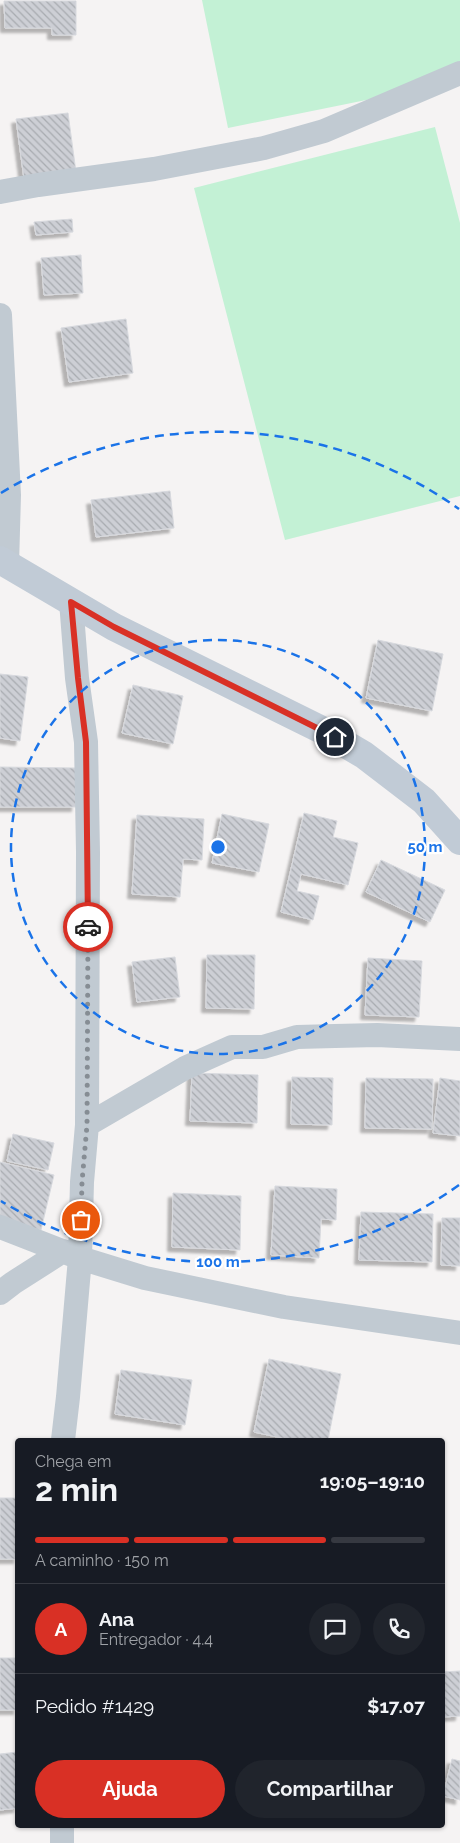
<!DOCTYPE html>
<html lang="pt">
<meta charset="utf-8">
<style>
:root{--surface:#171b24;--page:#20242c;--text:#f1f3f6;--muted:#9ea1a6;--line:#363941;--accent:#d93025}
body{margin:0;font-family:Raleway,sans-serif;background:var(--page);color:var(--text);height:100vh;display:flex;flex-direction:column;font-size:19px;white-space:nowrap}
*{box-sizing:border-box;margin:0}
p{font-size:16px;color:var(--muted)}
.icon{flex:none;width:28px;height:28px;fill:none;stroke:currentColor;stroke-width:2;stroke-linecap:round;stroke-linejoin:round}
.map{position:relative;flex:1;overflow:hidden}
.drawer{position:absolute;left:15px;top:1438px;width:430px;height:390px;display:flex;flex-direction:column;background:var(--surface);border-radius:5px;box-shadow:0 1px 4px #0004}
.drawer>*{flex:none}
.pin{position:absolute;display:grid;place-items:center;width:42px;height:42px;color:#fff;margin:-21px;border:2px solid #fff;border-radius:50%;box-shadow:0 1px 5px #0007}
.courier{position:absolute;display:grid;place-items:center;width:50px;height:50px;margin:-25px;border:4px solid #d93025;border-radius:50%;background:#fff;color:#222;box-shadow:0 1px 6px #0007}
.overview em{font-style:normal;font-weight:700}
.overview div{display:flex;flex-direction:column-reverse}
.overview{display:flex;align-items:center;justify-content:space-between;height:85px;padding:0 20px}
h1{font-size:32px;font-weight:700;line-height:38px}
.bar{display:grid;grid-template-columns:repeat(4,1fr);gap:8px 5px;align-content:center;height:60px;padding:0 20px}
.bar i{height:6px;border-radius:4px;background:var(--line)}
.bar .selected{background:var(--accent)}
.bar p{grid-column:span 4}
.line{display:flex;align-items:center;gap:12px;padding:0 20px;border-top:1px solid var(--line)}
.line div{flex:1}
.round{display:grid;place-items:center;flex:none;width:52px;height:52px;border-radius:26px;background:var(--page)}
.cta{display:flex;gap:10px;margin-top:auto;padding:10px 20px}
.cta a{flex:1;height:58px;border-radius:30px;background:var(--accent);color:#fff;font-size:20px;font-weight:700;line-height:58px;text-align:center}
.cta a+a{background:var(--page);color:var(--text)}
.map>svg:first-child{display:block}
</style>
<div class="map">
<svg width="460" height="1843" viewBox="0 0 460 1843">
<defs>
<pattern id="building-back-hatch" width="6" height="6" patternUnits="userSpaceOnUse" patternTransform="scale(1.25)"><rect width="6" height="6" fill="#cdcfd5"/><path d="M-1 5l2 2M0 0l6 6M5-1l2 2" fill="none" stroke="#a8abb0"/></pattern>
<filter id="shadow"><feDropShadow dx="-4.5" dy="4.5" stdDeviation="1" flood-color="#0004"/></filter>
</defs>
<rect width="100%" height="100%" fill="#f5f3f3"/>
<path fill="#c3f1d5" d="M202 0H460V81L228 128Z
M435 127 460 223V496L285 540 194 188Z"/>
<path fill="url(#building-back-hatch)" stroke="#d7d9de" filter="url(#shadow)" d="M4 1H76V35H52V28H5Z
M68 113 76 172 24 179 16 119Z
M72 219 73 232 36 235 34 222Z
M81 255 83 293 44 295 41 258Z
M126 319 133 373 69 382 61 328Z
M170 491 174 528 96 537 91 500Z
M378 640 443 654 432 711 366 698Z
M0 674 28 677 20 741 0 738Z
M133 685 183 696 173 744 122 733Z
M0 767 76 768V807H0Z
M304 813 337 821 333 837 358 843 348 885 301 874 297 891 319 896 313 920 281 912Z
M222 814 269 824 259 872 212 863Z
M137 815 204 819 202 860 183 859 180 897 132 894Z
M381 860 445 890 430 922 366 892Z
M207 955H255L254 1009 206 1008Z
M175 957 180 997 137 1002 132 962Z
M368 958 422 961 419 1017 365 1015Z
M192 1073 258 1075 257 1123 190 1121Z
M292 1077 333 1078 332 1125 291 1124Z
M366 1078 433 1079 432 1129 365 1128Z
M440 1078 460 1081V1136L433 1133Z
M13 1134 54 1143 48 1170 7 1161Z
M0 1162 54 1175 41 1230 0 1221Z
M275 1186 337 1189 336 1220 321 1219 319 1258 271 1255Z
M173 1193 241 1196 240 1250 172 1247Z
M361 1212 433 1214 432 1262 359 1260Z
M442 1218H460V1266L441 1265Z
M269 1359 341 1374 328 1440H291L254 1432Z
M121 1370 192 1380 185 1425 115 1414Z
M0 1498H18V1559H0Z
M0 1658H16L18 1710H0Z
M460 1671V1716L442 1717V1672Z
M18 1752V1808L0 1810V1754Z
M452 1759 460 1761V1800L443 1796Z"/>
<g fill="none" stroke-linecap="round" stroke-linejoin="round">
<path stroke="#c1cad2" stroke-width="24" d="M0 192 38 185 154 169 264 148 324 131 460 73
M0 315 9 495 7 565
M87 1125 185 1068 232 1047H263L297 1037 335 1036 377 1035 460 1039
M0 1227 80 1258 145 1278 284 1307 460 1333
M0 1293 13 1283 63 1251
M63 1440 68 1397 80 1258 82 1182 87 1125 88 852 86 742 77 678 71 601
M62 1825V1843"/>
<path stroke="#c1cbd6" stroke-width="28" d="M0 560 114 627 320 729 364 755 424 801 460 841"/>
</g>
<g fill="none" stroke-linecap="round" stroke-linejoin="round">
<path stroke="#868d94" stroke-width="5" stroke-dasharray="0 9" d="M81 1220 82 1182 87 1125 88 927"/>
<path stroke="#d93025" stroke-width="6" d="M88 927 86 742 78 678 71 602 114 627 335 737"/>
</g>
<g fill="none" stroke="#1a73e8" stroke-width="2.5" stroke-dasharray="9 6">
<circle cx="218" cy="847" r="207"/>
<path d="M459 1185A415 415 0 0 1 1 1201M1 493A415 415 0 0 1 459 509"/>
</g>
<circle cx="218" cy="847" r="8" fill="#1a73e8" stroke="#fff" stroke-width="2.5"/>
<g font-size="15" text-anchor="middle" font-weight="bold" fill="#1a73e8" stroke="#fff" stroke-width="4.5" stroke-linejoin="round" paint-order="stroke">
<text x="425" y="852">50 m</text>
<text x="218" y="1267">100 m</text>
</g>
</svg>
<div class="pin" style="left:81px;top:1220px;background:#ea580c"><svg class="icon" aria-label="bag" viewBox="0 0 24 24"><path d="M5 8h14l-1 12H6zM9 8a3 3 0 0 1 6 0"/></svg></div>
<div class="pin" style="left:335px;top:737px;background:#1f2937"><svg class="icon" aria-label="home" viewBox="0 0 24 24"><path d="M3 11l9-7 9 7M6 9v11h12V9"/></svg></div>
<div class="courier" style="left:88px;top:927px"><svg class="icon" aria-label="car" viewBox="0 0 24 24"><path d="M5 17H2v-5l4-1 3-4h7l3 4 3 1v5h-3M9 17h6M6 11h13"/><circle cx="7" cy="17" r="2"/><circle cx="17" cy="17" r="2"/></svg></div>
<section class="drawer">
<div class="overview"><div><h1>2 min</h1><p>Chega em</p></div><em>19:05–19:10</em></div>
<div class="bar"><i class="selected"></i><i class="selected"></i><i class="selected"></i><i></i><p>A caminho · 150 m</p></div>
<div class="line" style="height:90px"><b class="round" style="background:var(--accent);color:#fff">A</b><div><b>Ana</b><p>Entregador · 4.4</p></div><a class="round"><svg class="icon" aria-label="chat" viewBox="0 0 24 24"><path d="M4 5h16v11H9l-5 4z"/></svg></a><a class="round"><svg class="icon" aria-label="phone" viewBox="0 0 24 24"><path d="M5 4h4l2 5-3 2q2 4 5 5l2-3 5 2v4C11 20 4 13 5 4z"/></svg></a></div>
<div class="line" style="height:65px"><div>Pedido #1429</div><b>$17.07</b></div>
<div class="cta"><a>Ajuda</a><a>Compartilhar</a></div>
</section>
</div>
